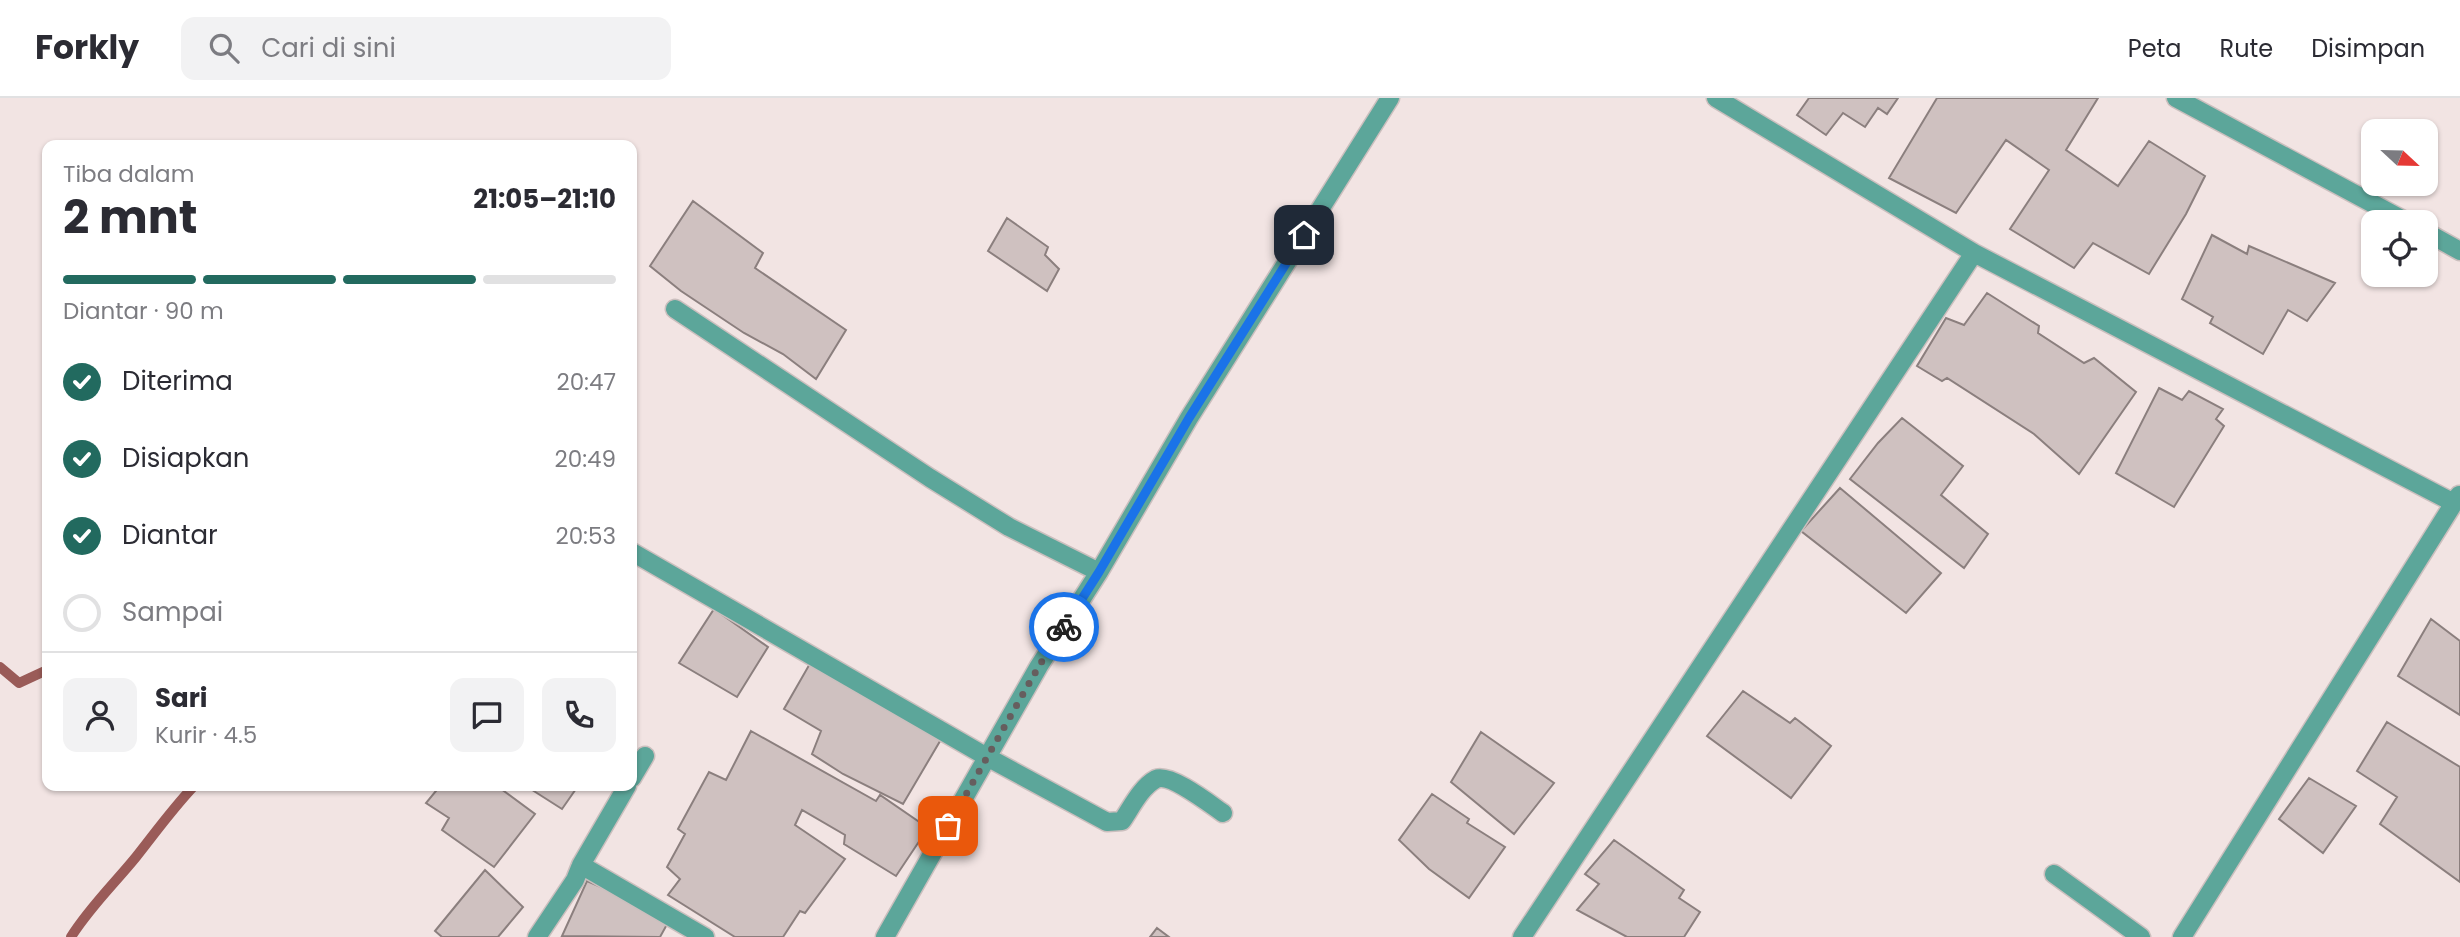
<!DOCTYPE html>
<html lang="id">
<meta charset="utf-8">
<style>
:root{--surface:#fff;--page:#f2f2f3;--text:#2b2b33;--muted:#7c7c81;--line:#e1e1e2;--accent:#226a5f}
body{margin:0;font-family:Poppins,sans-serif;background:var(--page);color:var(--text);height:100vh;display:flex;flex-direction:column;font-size:26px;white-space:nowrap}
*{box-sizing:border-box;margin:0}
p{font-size:23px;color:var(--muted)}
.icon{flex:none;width:38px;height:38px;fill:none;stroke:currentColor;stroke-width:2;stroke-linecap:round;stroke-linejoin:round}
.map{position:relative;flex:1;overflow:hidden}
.panel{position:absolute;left:42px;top:42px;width:595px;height:651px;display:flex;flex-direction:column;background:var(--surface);border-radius:14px;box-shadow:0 2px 5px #0004}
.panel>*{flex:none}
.needle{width:46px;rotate:112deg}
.fabs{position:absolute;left:2361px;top:21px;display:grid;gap:14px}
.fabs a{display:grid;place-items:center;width:77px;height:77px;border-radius:14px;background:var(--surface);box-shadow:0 2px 5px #0004;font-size:35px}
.pin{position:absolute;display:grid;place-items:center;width:60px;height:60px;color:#fff;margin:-30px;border-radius:14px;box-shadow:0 4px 10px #0006}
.courier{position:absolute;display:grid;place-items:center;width:70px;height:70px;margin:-35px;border:5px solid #1a73e8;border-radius:50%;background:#fff;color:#222;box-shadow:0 2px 9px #0007}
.head em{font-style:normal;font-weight:700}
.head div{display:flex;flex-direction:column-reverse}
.head{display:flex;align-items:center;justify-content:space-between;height:119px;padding:0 21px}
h1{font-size:46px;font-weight:700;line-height:52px}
.bar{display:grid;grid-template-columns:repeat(4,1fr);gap:10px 7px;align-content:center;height:84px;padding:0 21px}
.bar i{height:9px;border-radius:5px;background:var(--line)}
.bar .selected{background:var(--accent)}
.bar p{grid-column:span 4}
.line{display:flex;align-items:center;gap:18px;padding:0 21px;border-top:2px solid var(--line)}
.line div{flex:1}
.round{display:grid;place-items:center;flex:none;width:74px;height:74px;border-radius:14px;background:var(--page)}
ol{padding:0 21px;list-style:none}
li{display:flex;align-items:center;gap:21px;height:77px}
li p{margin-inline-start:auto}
li .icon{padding:7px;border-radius:50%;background:var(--accent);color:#fff;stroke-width:4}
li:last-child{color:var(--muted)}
li i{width:38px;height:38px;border:4px solid var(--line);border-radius:50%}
header{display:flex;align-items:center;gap:42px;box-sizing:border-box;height:98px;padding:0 35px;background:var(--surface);border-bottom:2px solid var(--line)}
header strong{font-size:33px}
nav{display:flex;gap:38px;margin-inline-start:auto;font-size:24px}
.search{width:490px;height:63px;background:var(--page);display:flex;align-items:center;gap:18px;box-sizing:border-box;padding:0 24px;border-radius:14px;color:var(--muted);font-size:26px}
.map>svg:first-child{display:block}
</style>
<header>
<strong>Forkly</strong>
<div class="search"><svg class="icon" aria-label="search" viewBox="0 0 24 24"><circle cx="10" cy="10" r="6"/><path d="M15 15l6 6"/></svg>Cari di sini</div>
<nav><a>Peta</a><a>Rute</a><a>Disimpan</a></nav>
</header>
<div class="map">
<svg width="2460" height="839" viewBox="0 0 2460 839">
<rect width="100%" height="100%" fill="#f2e4e3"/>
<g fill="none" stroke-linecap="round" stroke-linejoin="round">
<path stroke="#9a5b58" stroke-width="10" d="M0 569 19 585 47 572
M71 839C89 810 114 786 136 759 155 735 173 710 194 688"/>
</g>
<path fill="#cfc1c0" stroke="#8b7f7e" stroke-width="2" d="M1809 0H1898L1887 16 1878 10 1865 29 1843 15 1826 37 1797 17Z
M1937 0H2098L2066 52 2118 88 2149 43 2205 78 2186 116 2149 176 2093 145 2074 170 2010 131 2049 72 2006 42 1956 115 1889 80Z
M693 103 763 155 755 170 846 232 816 281 783 256 744 235 681 193 650 168Z
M1007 120 1048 149 1045 157 1059 171 1047 193 988 153Z
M2212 137 2247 156 2249 148 2335 185 2307 223 2288 212 2263 256 2210 225 2213 219 2182 201Z
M1987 195 2039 228 2038 235 2084 265 2094 260 2136 294 2079 376 2034 336 1947 280 1942 283 1917 268 1946 220 1964 227Z
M2159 290 2182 302 2189 293 2223 311 2216 321 2224 328 2174 409 2116 375Z
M1902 320 1963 368 1941 397 1988 436 1964 470 1850 381 1878 345Z
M1840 390 1941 475 1906 515 1801 433Z
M714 511 768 549 737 599 679 565Z
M2431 521 2460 543V617L2398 578Z
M812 562 943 638 903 706 843 676 812 656 821 633 784 611Z
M1743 593 1790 625 1795 620 1831 648 1791 700 1707 638Z
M2387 624 2460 669V784L2380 726 2397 699 2357 673Z
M751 633 876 703 880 697 928 730 896 778 844 746 845 737 802 712 795 727 845 761 805 815 800 813 783 839H735L668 797 680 781 667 769 685 736 678 731 709 674 726 682Z
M1481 634 1554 685 1514 736 1451 684Z
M2309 680 2356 708 2323 755 2279 721Z
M440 688H497L535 716 494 769 442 732 449 720 426 705Z
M526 688H578L562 711Z
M1432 696 1469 721 1467 725 1505 749 1469 800 1429 771 1399 742Z
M1614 742 1684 792 1679 800 1700 814 1684 839H1627L1577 812 1599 786 1585 776Z
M485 772 523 809 498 839H442L435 833Z
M587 783 631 802 670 821 660 839 562 838Z
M1157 830 1169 839H1150Z"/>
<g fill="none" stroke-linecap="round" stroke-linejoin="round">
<defs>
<path id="minor" d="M1716 0 1974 155 2454 405
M2176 0 2407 124
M2426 134 2460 153
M675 211 930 380 1009 429 1099 474
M632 454 987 659 1107 724 1122 723C1131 710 1141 689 1156 681 1170 675 1210 706 1223 715
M632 680 645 658
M581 767 627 688
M2054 776 2141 839
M537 839 575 782 581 767 705 839
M885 839 1039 568 1099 474 1189 320 1390 0
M1522 839 1974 155
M2182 839 2459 397"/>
</defs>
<use href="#minor" stroke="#cbbfbe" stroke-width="21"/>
<use href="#minor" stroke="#5ca69a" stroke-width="18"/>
</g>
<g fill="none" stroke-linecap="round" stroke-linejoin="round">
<path stroke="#665e5e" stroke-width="7" stroke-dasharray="0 12.6" d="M948 728 1039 568 1064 529"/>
<path stroke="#1a73e8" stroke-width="9" d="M1064 529 1099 474 1189 320 1304 137"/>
</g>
</svg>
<div class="fabs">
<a><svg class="needle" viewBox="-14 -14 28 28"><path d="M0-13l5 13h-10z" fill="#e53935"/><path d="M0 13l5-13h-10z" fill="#7c7c81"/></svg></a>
<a><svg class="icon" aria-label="locate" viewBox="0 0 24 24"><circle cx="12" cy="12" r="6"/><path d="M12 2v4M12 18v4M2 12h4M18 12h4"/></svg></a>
</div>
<div class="pin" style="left:948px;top:728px;background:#ea580c"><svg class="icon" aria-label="bag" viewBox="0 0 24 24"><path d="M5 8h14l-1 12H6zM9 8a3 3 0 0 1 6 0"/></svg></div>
<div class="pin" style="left:1304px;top:137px;background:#1f2937"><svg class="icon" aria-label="home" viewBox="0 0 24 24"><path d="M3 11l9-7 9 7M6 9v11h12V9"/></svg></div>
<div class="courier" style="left:1064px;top:529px"><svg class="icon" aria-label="bike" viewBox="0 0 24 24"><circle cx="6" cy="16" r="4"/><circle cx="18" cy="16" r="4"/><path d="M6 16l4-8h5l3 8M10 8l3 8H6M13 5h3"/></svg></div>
<section class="panel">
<div class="head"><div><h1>2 mnt</h1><p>Tiba dalam</p></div><em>21:05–21:10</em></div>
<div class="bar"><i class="selected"></i><i class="selected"></i><i class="selected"></i><i></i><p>Diantar · 90 m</p></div>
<ol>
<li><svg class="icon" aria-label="check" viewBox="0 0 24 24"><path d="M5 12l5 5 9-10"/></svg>Diterima<p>20:47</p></li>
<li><svg class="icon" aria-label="check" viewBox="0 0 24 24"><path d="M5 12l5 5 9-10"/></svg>Disiapkan<p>20:49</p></li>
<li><svg class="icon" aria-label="check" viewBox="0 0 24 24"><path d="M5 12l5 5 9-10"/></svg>Diantar<p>20:53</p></li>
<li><i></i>Sampai</li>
</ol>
<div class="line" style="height:126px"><a class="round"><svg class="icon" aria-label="person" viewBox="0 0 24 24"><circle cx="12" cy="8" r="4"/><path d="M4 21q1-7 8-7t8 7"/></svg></a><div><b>Sari</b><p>Kurir · 4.5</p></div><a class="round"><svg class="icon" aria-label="chat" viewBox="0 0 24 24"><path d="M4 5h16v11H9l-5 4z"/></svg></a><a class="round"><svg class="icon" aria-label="phone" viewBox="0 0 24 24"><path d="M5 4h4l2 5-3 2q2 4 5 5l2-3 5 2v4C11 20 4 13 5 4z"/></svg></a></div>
</section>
</div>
